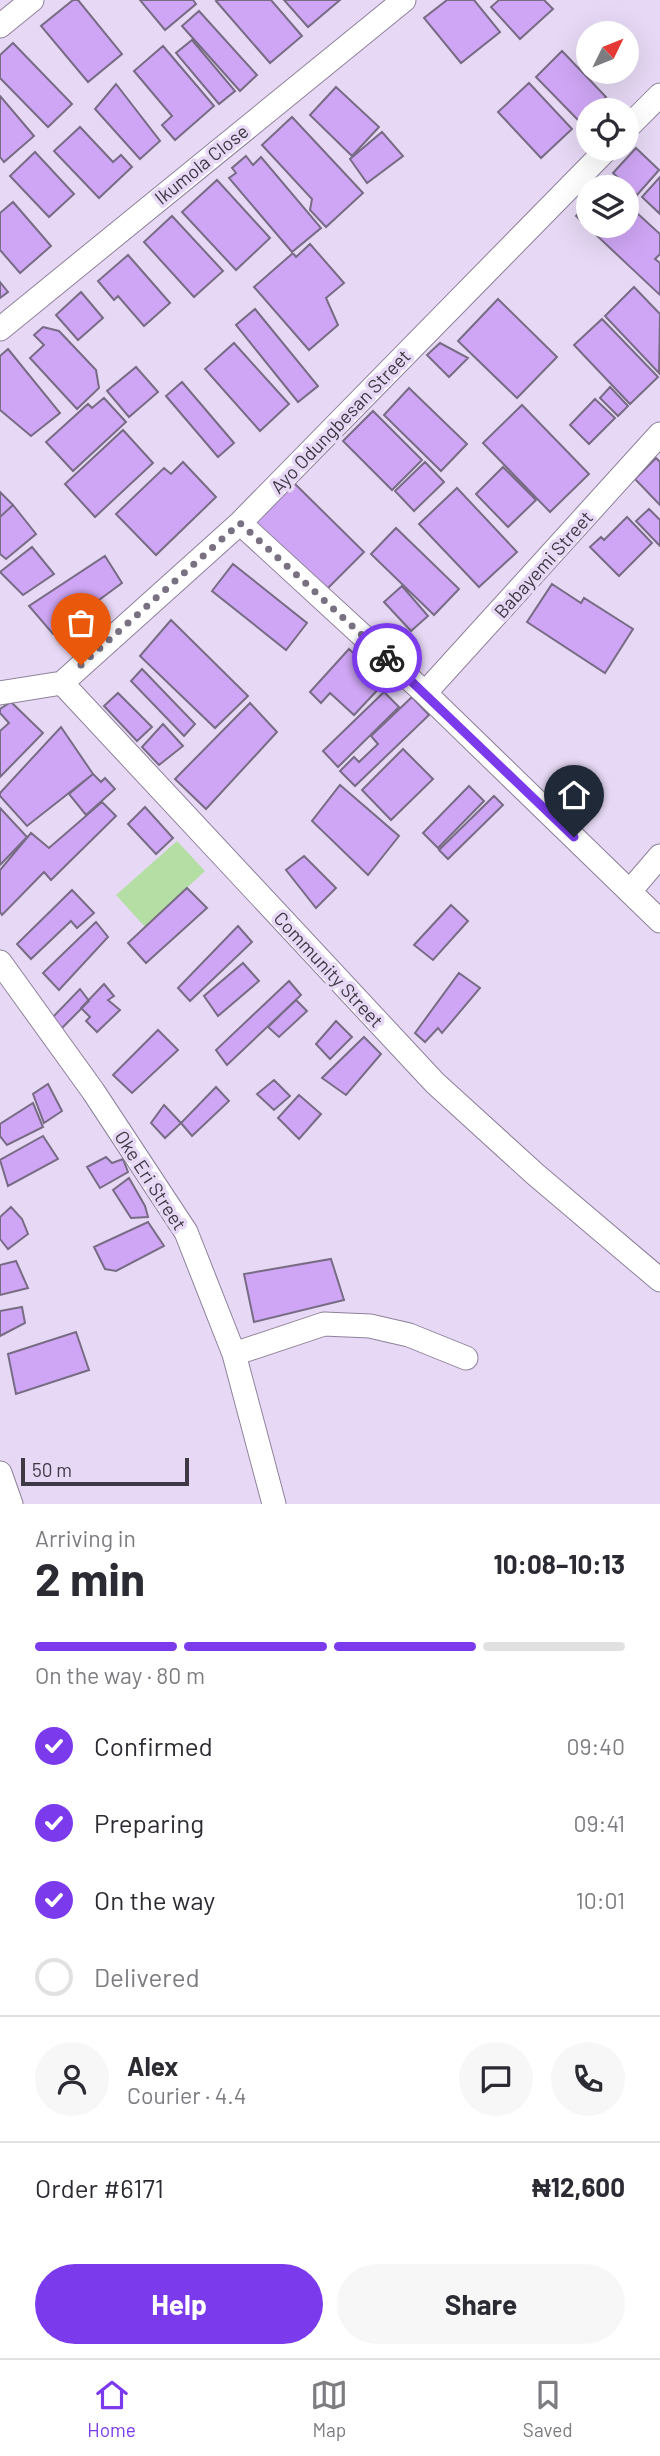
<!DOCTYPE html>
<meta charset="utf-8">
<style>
:root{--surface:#fff;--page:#f7f7f7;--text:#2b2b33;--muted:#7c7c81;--line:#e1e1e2;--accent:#7c3aed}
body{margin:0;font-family:Barlow,sans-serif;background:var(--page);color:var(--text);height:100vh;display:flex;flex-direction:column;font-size:26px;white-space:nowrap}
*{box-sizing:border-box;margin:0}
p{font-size:23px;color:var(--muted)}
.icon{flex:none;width:38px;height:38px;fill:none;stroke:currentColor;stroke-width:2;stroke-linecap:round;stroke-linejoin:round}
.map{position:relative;height:1504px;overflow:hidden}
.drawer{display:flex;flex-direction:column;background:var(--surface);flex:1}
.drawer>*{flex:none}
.needle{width:46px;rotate:47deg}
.fabs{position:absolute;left:576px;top:21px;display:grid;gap:14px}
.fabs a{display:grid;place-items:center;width:63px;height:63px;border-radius:50%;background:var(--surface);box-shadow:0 7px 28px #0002;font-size:35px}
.scale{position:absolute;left:21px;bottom:18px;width:168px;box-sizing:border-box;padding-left:7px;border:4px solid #3e3944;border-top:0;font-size:19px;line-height:24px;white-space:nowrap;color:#3e3944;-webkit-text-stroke:5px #e7d9f5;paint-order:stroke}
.pin{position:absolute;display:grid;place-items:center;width:60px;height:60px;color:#fff;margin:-72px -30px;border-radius:50% 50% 50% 0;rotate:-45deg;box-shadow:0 0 7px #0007}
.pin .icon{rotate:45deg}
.courier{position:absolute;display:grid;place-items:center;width:70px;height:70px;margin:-35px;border:5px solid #7c3aed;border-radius:50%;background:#fff;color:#222;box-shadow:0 2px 9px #0007}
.head em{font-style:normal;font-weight:700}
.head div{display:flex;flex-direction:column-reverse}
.head{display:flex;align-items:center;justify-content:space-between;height:119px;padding:0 35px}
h1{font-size:46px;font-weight:700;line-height:52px}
.bar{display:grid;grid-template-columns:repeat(4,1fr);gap:10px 7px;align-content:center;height:84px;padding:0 35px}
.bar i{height:9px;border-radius:5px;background:var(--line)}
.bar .current{background:var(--accent)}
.bar p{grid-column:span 4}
.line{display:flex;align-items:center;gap:18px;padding:0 35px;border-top:2px solid var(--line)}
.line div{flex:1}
.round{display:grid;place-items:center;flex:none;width:74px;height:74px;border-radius:37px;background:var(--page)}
ol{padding:0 35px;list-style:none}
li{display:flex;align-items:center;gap:21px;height:77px}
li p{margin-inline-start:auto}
li .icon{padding:7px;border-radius:50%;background:var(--accent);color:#fff;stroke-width:4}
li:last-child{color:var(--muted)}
li i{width:38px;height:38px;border:4px solid var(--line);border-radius:50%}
.primary-button{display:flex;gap:14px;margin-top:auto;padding:14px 35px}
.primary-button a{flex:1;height:80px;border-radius:42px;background:var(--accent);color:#fff;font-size:28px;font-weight:700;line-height:80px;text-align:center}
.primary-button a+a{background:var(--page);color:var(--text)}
.menu{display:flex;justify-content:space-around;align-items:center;height:98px;border-top:2px solid var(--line);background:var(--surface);font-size:19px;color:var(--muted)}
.menu a{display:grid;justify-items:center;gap:4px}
.menu .current{color:var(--accent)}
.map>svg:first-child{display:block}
</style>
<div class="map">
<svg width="660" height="1504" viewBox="0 0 660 1504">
<rect width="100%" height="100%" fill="#e7d9f5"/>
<path fill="#b5dea4" d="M177 841 205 871 145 927 116 895Z"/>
<path fill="#cfa6f5" stroke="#786c85" stroke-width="2" d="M73 0H78L122 54 88 82 41 26Z
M140 0H193L196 4 165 30Z
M218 0H271L302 36 270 63 216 1Z
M284 0H340L308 27Z
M447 0H474L500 32 461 63 424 18Z
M499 0H544L553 9 520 39 491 7Z
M199 11 257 75 240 91 182 26Z
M192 40 235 91 219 104 176 53Z
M13 43 72 104 48 127 0 78V55Z
M163 46 214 106 175 140 162 125 172 116 134 71Z
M562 51 606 97 592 110H588V114L580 122 536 77Z
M529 83 572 129 541 158 498 112Z
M116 84 160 141 140 159 95 109Z
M336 87 379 127 352 156 310 115Z
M0 96 34 136 4 162 0 157Z
M292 117 363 193 326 227 310 210 312 199 262 145Z
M80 127 113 162 121 155 132 167 99 198 54 151Z
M382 132 403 156 367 183 350 159Z
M636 148 659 170 637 195 613 173Z
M35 152 74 194 49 217 10 176Z
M246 156 253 165 261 157 321 228 292 252 229 178 236 173 232 168Z
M660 177V214L642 197Z
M217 180 270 238 236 270 182 212Z
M13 202 51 246 20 273 0 250V213Z
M588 203V226H626V203L660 234V254L655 259 660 263V295L576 216Z
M172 216 223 271 194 297 144 242Z
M310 244 344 283 326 298 338 325 309 350 254 287 293 253 296 257Z
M128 255 170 303 144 326 118 296 114 300 98 281Z
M0 282 8 292 0 298Z
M634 287 660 314 659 373 605 316Z
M81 292 103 318 78 340 56 315Z
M498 299 557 357 517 398 458 341Z
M255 309 318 386 298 402 236 325Z
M602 319 658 377 630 404 574 345Z
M43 327 59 331 96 370 99 388 77 409 30 358 44 345 34 335Z
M234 343 289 404 260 431 205 369Z
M440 343 468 358 449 377 427 355Z
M8 349 60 413 31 436 0 410V356Z
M136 367 158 392 129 417 107 391Z
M182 382 234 443 218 457 166 396Z
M610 387 628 406 618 416 600 398Z
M409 388 467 444 441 471 384 415Z
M104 398 126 422 73 471 46 442 88 404 92 408Z
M595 399 615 418 589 444 570 425Z
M522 405 589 474 550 512 483 443Z
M373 411 422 460 392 490 343 441Z
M123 430 153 463 95 517 65 484Z
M656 458 660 462V505L635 479Z
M183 462 216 497 156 555 116 514 164 468 171 474Z
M425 462 444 482 414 511 395 491Z
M503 467 536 500 508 527 476 494Z
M290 479 364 552 325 591 251 518Z
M457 488 517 552 479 587 419 524Z
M0 492 13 505 0 517Z
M13 505 36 534 6 559 0 554V517Z
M649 509 660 520V546L636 521Z
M627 517 652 543 619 576 590 547 601 537 604 540Z
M396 528 459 589 434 615 371 554Z
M32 547 54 574 23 595 0 572Z
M105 556 122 583 53 634 29 606Z
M233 564 307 623 286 650 212 591Z
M552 584 581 603 584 598 633 629 605 673 527 622Z
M402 586 428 616 411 631 384 602Z
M171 620 248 696 215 728 140 656Z
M349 649 385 682 354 715 330 693 321 703 310 692Z
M142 669 195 724 184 736 131 681Z
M384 692 399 707 338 767 323 751Z
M118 693 152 727 137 741 104 706Z
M412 697 429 715 355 786 340 771 354 757 359 762 378 744 371 736Z
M11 702 43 733 0 777V731L9 723 0 713V709Z
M250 703 277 732 206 809 175 779Z
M163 724 183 746 159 765 142 747Z
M61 727 93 774 27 826 0 796V793Z
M403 749 433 779 391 820 362 790Z
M93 774 101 782 105 778 115 789 86 815 69 794Z
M340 785 399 836 368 875 312 821Z
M469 786 484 801 438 848 423 833Z
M494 796 503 805 448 859 439 850Z
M102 802 116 816 51 880 44 872 2 915 0 912V870L31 833 49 848Z
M145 807 173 838 156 854 128 824Z
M0 808 27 837 0 865Z
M304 856 336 888 316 908 286 870Z
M187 888 207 908 146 963 128 943Z
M72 890 94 913 77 928 71 921 31 959 17 944Z
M451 905 468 921 433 960 414 945Z
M96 922 108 937 59 990 43 973Z
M238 926 252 942 190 1001 178 988Z
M243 963 259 981 218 1016 204 996Z
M459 973 480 988 442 1033 438 1028 425 1042 415 1033Z
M289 981 301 995 227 1065 216 1050Z
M104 984 114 996 108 1000 120 1010 97 1032 86 1021 90 1017 81 1008Z
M80 989 89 1001 61 1029 52 1018Z
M296 1000 307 1011 279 1037 268 1027Z
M336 1021 352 1037 330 1059 316 1044Z
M158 1030 178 1050 132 1093 113 1075Z
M364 1037 381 1054 346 1095 322 1078Z
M274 1080 290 1096 274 1110 257 1094Z
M48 1084 62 1111 44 1123 33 1094Z
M216 1087 229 1101 192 1136 181 1123Z
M299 1095 321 1114 299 1139 278 1118Z
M33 1103 43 1127 7 1145 0 1136V1124Z
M164 1105 181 1123 165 1138 151 1123Z
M43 1136 58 1159 8 1186 0 1160Z
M106 1157 112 1163 123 1159 128 1172 100 1188 87 1167Z
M129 1178 145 1206 148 1217 131 1218 113 1190Z
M11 1207 22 1219 28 1234 8 1249 0 1239V1217Z
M148 1222 164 1246 116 1271 105 1269 94 1247Z
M331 1259 344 1300 254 1322 244 1274Z
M16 1261 28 1288 0 1295V1265Z
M22 1307 25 1323 0 1336V1311Z
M76 1332 89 1370 16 1394 8 1354Z"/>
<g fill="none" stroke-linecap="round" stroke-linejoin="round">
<defs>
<path id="street" d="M0 26 32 0
M626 129 660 95
M0 329 404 0
M240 523 425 693 660 921
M62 683 240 523 607 149
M0 693 62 683 435 1083 535 1174 660 1280
M425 693 660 434
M630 891 660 856
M0 962 93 1091 186 1232 234 1354 274 1504
M234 1354 324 1324 370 1326 409 1335 466 1358
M0 1473 11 1504"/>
</defs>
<use href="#street" stroke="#8e819a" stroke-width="25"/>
<use href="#street" stroke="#fff" stroke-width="23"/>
</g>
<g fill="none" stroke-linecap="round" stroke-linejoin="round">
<path stroke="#797182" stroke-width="7" stroke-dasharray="0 12.6" d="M81 665 240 523 387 658"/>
<path stroke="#7c3aed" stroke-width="9" d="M387 658 574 837"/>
</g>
<g text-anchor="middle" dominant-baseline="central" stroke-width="7" stroke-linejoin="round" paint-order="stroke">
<g font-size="19" fill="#3e3944" stroke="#e7d9f5">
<text transform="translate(201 164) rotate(-39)">Ikumola Close</text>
<text transform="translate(340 421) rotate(-46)">Ayo Odungbesan Street</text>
<text transform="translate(543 564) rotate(-48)">Babayemi Street</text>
<text transform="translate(329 969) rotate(47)">Community Street</text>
<text transform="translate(151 1180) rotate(57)">Oke Eri Street</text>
</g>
</g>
</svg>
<div class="fabs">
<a><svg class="needle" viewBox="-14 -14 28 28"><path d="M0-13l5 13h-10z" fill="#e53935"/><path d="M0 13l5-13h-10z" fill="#7c7c81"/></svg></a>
<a><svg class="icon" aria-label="locate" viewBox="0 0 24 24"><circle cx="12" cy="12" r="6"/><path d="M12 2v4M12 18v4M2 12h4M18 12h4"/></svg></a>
<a><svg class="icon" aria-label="layers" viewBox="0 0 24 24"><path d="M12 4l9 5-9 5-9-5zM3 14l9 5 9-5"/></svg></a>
</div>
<div class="scale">50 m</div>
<div class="pin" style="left:81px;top:665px;background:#ea580c"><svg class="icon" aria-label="bag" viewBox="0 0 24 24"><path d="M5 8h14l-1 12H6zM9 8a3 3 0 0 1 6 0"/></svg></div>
<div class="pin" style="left:574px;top:837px;background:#1f2937"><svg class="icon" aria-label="home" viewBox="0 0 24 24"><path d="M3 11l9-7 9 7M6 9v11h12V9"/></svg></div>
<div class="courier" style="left:387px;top:658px"><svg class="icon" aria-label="bike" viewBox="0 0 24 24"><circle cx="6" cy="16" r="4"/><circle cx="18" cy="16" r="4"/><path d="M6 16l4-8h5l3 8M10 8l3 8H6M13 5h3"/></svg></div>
</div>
<section class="drawer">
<div class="head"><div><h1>2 min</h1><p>Arriving in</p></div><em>10:08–10:13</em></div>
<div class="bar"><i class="current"></i><i class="current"></i><i class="current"></i><i></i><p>On the way · 80 m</p></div>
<ol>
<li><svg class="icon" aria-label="check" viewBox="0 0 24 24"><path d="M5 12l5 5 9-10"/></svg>Confirmed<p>09:40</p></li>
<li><svg class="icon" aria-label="check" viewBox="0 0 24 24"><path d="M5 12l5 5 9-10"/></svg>Preparing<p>09:41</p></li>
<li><svg class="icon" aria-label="check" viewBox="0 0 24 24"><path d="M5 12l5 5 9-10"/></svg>On the way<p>10:01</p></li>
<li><i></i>Delivered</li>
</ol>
<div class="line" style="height:126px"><a class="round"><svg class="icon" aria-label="person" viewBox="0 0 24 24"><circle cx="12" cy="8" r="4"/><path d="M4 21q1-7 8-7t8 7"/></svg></a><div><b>Alex</b><p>Courier · 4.4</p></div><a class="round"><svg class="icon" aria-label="chat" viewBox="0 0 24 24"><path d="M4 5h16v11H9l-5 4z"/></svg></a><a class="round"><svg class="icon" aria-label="phone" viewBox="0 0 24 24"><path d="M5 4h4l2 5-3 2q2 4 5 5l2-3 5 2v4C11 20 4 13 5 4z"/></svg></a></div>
<div class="line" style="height:91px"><div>Order #6171</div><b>₦12,600</b></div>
<div class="primary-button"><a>Help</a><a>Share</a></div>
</section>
<nav class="menu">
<a class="current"><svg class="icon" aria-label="home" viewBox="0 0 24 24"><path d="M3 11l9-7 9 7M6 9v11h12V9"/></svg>Home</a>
<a><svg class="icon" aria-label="map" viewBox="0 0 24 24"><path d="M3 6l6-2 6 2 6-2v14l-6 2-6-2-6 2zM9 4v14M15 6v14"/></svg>Map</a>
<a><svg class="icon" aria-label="saved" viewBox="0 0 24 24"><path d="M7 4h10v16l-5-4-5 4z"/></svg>Saved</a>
</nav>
